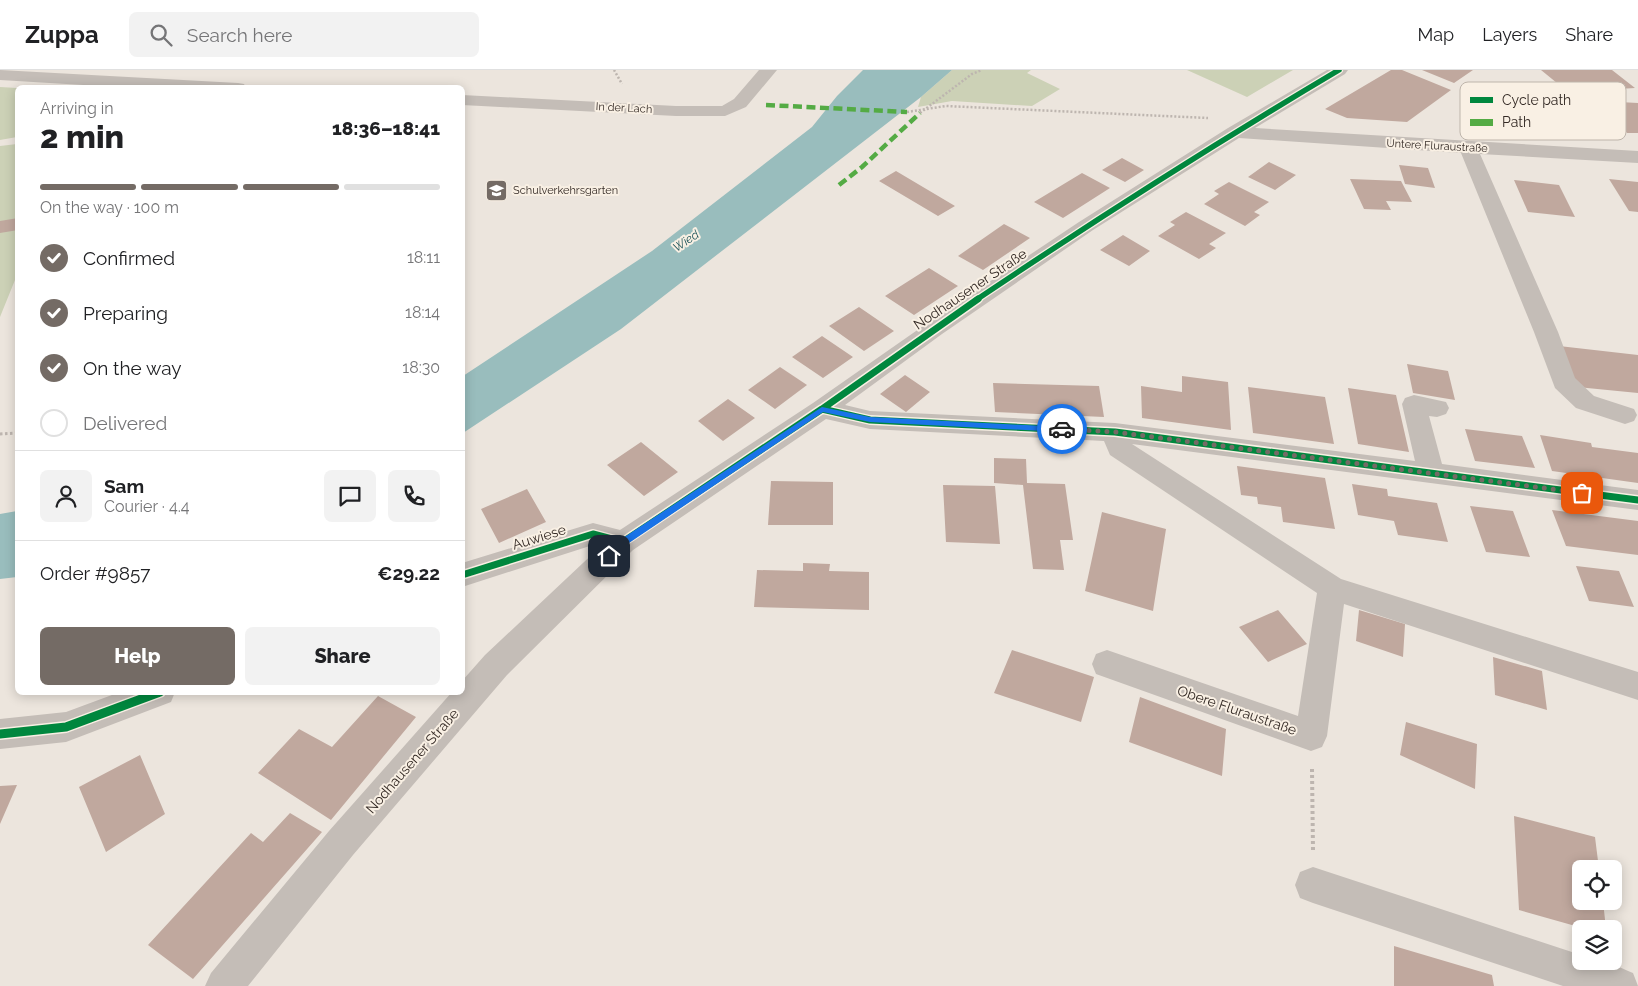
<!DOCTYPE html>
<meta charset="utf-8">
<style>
:root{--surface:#fff;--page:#f2f2f2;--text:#202124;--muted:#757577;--line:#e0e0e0;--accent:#746b65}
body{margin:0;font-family:Raleway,sans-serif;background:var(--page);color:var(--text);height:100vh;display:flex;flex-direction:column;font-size:19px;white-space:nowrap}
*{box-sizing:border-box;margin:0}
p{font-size:16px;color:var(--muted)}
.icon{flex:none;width:28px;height:28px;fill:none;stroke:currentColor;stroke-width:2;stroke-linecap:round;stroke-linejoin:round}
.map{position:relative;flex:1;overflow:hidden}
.details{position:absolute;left:15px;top:15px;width:450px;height:610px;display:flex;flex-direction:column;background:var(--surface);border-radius:8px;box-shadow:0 2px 12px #0003}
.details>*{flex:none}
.fabs{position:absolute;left:1572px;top:790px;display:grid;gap:10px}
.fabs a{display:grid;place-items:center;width:50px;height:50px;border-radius:8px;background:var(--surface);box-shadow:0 2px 12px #0003;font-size:25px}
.pin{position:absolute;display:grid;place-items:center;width:42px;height:42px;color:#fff;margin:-21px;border-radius:10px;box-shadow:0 2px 8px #0006}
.courier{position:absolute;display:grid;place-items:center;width:50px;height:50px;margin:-25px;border:4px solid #1a73e8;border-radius:50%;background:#fff;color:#222;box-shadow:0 1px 6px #0007}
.headline em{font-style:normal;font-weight:800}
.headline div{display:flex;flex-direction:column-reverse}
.headline{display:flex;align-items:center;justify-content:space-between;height:85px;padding:0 25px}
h1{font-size:32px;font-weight:800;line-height:38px}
.bar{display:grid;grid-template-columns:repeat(4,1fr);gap:8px 5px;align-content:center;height:60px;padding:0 25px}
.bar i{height:6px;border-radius:4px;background:var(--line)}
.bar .current{background:var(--accent)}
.bar p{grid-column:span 4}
.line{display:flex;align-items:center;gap:12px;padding:0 25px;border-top:1px solid var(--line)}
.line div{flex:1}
.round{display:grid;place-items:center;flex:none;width:52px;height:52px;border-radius:8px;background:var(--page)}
ol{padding:0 25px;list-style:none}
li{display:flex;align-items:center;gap:15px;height:55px}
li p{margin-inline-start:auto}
li .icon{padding:5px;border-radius:50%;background:var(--accent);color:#fff;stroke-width:4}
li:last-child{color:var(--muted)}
li i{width:28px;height:28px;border:2px solid var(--line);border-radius:50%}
.primary-button{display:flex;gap:10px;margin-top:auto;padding:10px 25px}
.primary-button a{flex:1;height:58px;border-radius:8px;background:var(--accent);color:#fff;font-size:20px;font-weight:800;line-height:58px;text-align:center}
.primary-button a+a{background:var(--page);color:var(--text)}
header{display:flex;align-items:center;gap:30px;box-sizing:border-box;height:70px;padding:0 25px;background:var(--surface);border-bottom:1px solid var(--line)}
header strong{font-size:24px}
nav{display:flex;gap:28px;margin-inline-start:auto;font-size:18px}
.search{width:350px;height:45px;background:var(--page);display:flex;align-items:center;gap:12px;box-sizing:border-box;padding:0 18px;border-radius:8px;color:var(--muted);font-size:19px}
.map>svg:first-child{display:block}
</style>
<header>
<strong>Zuppa</strong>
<div class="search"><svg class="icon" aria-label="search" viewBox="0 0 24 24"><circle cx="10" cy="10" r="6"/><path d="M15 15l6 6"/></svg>Search here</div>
<nav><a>Map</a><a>Layers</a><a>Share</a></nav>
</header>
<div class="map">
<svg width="1638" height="916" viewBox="0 0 1638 916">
<rect width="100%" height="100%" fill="#ece5dd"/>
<path fill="#ccd1b6" d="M952 0H1031L1027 3 1060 19 1032 36 952 31 918 37 921 27Z
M1187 0H1293L1247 27Z
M0 17 17 18V67L0 70Z
M17 74V205L0 247V76Z"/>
<path fill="#99bdbd" d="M863 0H952L921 27 621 259 463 363V306L652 181 812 57 837 26Z
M17 441V507L0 509V444Z"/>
<path fill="#c0a89e" d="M1391 0H1402L1451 20 1407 52 1347 48 1325 39Z
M1422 0H1473L1454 13Z
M1541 0H1612L1635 18 1568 22Z
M1600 31 1638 33V63H1627Z
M1122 88 1144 100 1125 112 1102 100Z
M1269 92 1296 105 1275 120 1248 107Z
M1399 95 1428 98 1435 118 1405 114Z
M896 101 955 136 938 146 879 111Z
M1082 103 1110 118 1063 148 1034 132Z
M1350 109 1401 111 1412 132 1386 131 1391 140 1364 139Z
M1609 109 1638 112V142L1629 141Z
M1514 110 1559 115 1575 147 1528 142Z
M1229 112 1269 132 1254 142 1260 145 1245 156 1204 134 1219 124 1214 121Z
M1186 142 1226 163 1209 174 1216 178 1199 189 1158 166 1175 155 1170 152Z
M18 148V160L0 163V151Z
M1004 154 1030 168 983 200 958 186Z
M1123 165 1150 181 1129 196 1100 180Z
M929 198 958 216 914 245 885 226Z
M859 237 894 261 864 281 829 256Z
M822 266 853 287 823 308 792 287Z
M1559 276 1638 285V323L1577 317Z
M1407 294 1448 301 1455 330 1413 323Z
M780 297 807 315 775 339 748 320Z
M905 305 930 322 906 342 880 324Z
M1182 306 1228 312 1231 360 1142 348 1141 316 1182 322Z
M993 313 1099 316 1104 347 995 342Z
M1248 317 1325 327 1334 374 1253 363Z
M1348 318 1396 325 1409 382 1358 374Z
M728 329 755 348 723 371 698 351Z
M1465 359 1522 366 1535 398 1475 391Z
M1540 365 1591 373 1592 377 1638 383V413L1552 401Z
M641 372 678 402 644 426 607 395Z
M994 388 1026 389 1027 413 1065 414 1073 470H1060L1064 500 1033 499 1023 415 994 413Z
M1237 396 1325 408 1335 459 1283 452 1281 437 1258 434 1257 427 1241 425Z
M771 411 833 412V455H768Z
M1352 414 1387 419 1388 426 1437 433 1448 472 1398 465 1394 451 1358 445Z
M943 415 995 416 1000 474 946 472Z
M527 419 546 452 499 473 481 439Z
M1470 436 1513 441 1530 487 1486 482Z
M1552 440 1638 451V485L1566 476Z
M1102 442 1166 459 1153 541 1085 521Z
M803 493 830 494 829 501 869 502V540L754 537 757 500 803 501Z
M1576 496 1619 501 1634 537 1589 531Z
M1278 540 1307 574 1268 592 1239 557Z
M1359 540 1405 554 1403 587 1356 571Z
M1012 580 1094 607 1081 652 994 623Z
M1493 587 1542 601 1547 640 1495 625Z
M378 626 416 647 331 750 258 703 299 659 332 677Z
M1140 627 1226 659 1222 706 1129 672Z
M1406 652 1477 674 1475 719 1400 685Z
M140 685 165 744 106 782 79 717Z
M17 715 0 754V716Z
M290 743 322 762 193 909 148 875 251 763 263 772Z
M1514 746 1595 767 1599 799H1581V831H1603L1606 859H1586L1519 840Z
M1394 876 1492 905 1494 916H1394Z"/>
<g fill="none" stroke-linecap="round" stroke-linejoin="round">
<path stroke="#bdb5af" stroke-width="2.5" stroke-dasharray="2 2" stroke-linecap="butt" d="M614 0 622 14
M907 42 946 36 1208 48
M920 43 972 4 982 0"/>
<path stroke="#bdb5af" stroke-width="3" stroke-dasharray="2.5 2.5" stroke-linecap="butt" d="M0 364 18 363"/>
<path stroke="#bdb5af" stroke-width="4" stroke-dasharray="3 3" stroke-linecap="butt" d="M1312 699 1313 780"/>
<path fill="#c4bdb7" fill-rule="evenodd" d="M0 0 238 13 244 14 246 18H133L0 10Z
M759 0H777L746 37 725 46H676L462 35V25L676 36H722L734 29Z
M1327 0H1348L1345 4 1255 58 1638 81V93L1480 84 1558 262 1575 308 1594 326 1634 339 1637 345 1634 351 1625 354 1576 338 1555 318 1534 262 1461 83 1239 68 1093 160 942 264 845 335 870 341 1115 353 1415 391 1402 334 1405 328 1414 325 1446 332 1449 338 1446 344 1437 347 1429 346 1442 394 1638 420V440L1132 374 1341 509 1638 602V630L1344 534 1327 666 1322 677 1311 681 1096 604 1092 594 1096 584 1107 580 1298 646 1317 523 1110 385 1104 371 870 359 826 349 633 480 507 605 353 785 248 916H205L211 903 329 761 452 622H462V611L485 585 600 477 593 475 462 517V493L593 453 620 460 813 333 926 254 1079 152 1228 58Z
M120 622H175L171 632 66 672 0 679V649L66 642Z
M1313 797 1581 885V891C1603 891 1613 894 1633 903L1638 916H1563L1313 833 1300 828 1295 815 1300 802Z"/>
<path stroke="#54ab44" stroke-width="4.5" stroke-dasharray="9 4.5" stroke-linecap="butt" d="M766 35 907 42
M839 115 862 97 920 43"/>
<defs>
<path id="cycleway-far2" d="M976 230C1095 150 1216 73 1339 0"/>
<path id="cycleway-far1" d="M822 339 870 350 1115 362 1638 430
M462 505 593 464 623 472 822 339 978 229"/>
<path id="cycleway" d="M0 664 66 657 160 622"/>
</defs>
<use href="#cycleway-far2" stroke="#f9f0e4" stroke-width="8"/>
<use href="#cycleway-far1" stroke="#f9f0e4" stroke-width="10"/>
<use href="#cycleway" stroke="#f9f0e4" stroke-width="12"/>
<use href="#cycleway-far2" stroke="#00873e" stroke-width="5.5"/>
<use href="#cycleway-far1" stroke="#00873e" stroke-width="7"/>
<use href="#cycleway" stroke="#00873e" stroke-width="9"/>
</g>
<path fill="#1a73e8" d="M822 337 870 347 1062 357 1066 359 1062 362 870 352 823 342 626 475 612 488H606V483L620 470Z"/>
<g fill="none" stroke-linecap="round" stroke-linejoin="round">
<path stroke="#746b65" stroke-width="5" stroke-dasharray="0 9" d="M1062 359 1115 362 1582 423"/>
</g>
<defs>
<symbol id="school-square" viewBox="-11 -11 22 22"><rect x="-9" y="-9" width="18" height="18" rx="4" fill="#746b65" stroke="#f9f0e4"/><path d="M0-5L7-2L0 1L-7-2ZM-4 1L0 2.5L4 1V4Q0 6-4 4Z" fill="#fff"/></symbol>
</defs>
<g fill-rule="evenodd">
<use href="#school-square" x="484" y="108" width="25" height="25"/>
</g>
<g text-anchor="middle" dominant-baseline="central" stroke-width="4" stroke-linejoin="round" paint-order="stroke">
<g font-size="11" fill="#342a25" stroke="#f9f0e4">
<text transform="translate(624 38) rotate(3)">In der Lach</text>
<text transform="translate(1437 76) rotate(3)">Untere Fluraustraße</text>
</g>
<g font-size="11" fill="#342a25" stroke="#f9f0e4" text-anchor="start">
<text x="513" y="120">Schulverkehrsgarten</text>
</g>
<g font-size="12" font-style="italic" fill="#1a5257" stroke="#f9f0e4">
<text transform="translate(686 171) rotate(-34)">Wied</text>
</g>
<g font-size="14" fill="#342a25" stroke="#f9f0e4">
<text transform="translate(970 219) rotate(-34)">Nodhausener Straße</text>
<text transform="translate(539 467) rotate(-17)">Auwiese</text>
<text transform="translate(1237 640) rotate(19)">Obere Fluraustraße</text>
<text transform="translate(412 691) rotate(-49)">Nodhausener Straße</text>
</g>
</g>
<rect x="1460" y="12" width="166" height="58" rx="8" fill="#f9f0e4" stroke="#beb5ab" stroke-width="1"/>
<rect x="1470" y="27" width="23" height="6" fill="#00873e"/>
<rect x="1470" y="49" width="23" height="7" fill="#54ab44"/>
<g font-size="14" fill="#342a25">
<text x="1502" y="35">Cycle path</text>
<text x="1502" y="57">Path</text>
</g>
</svg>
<div class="fabs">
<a><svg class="icon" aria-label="locate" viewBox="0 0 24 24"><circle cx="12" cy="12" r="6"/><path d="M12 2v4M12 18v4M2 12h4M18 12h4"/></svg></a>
<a><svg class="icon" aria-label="layers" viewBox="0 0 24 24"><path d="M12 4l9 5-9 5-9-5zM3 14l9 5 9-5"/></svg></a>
</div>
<div class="pin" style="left:1582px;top:423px;background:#ea580c"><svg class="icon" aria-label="bag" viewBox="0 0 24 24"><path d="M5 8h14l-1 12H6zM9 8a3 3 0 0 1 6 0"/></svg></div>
<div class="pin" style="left:609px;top:486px;background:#1f2937"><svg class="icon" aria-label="home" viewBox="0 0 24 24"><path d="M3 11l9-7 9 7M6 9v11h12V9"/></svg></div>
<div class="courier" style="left:1062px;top:359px"><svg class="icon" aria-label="car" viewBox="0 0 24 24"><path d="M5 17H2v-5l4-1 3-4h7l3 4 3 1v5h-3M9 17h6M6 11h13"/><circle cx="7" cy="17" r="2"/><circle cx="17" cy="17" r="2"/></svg></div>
<section class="details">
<div class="headline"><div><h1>2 min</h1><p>Arriving in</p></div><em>18:36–18:41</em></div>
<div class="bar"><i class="current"></i><i class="current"></i><i class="current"></i><i></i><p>On the way · 100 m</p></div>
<ol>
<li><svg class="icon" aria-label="check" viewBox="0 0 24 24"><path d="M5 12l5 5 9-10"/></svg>Confirmed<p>18:11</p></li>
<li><svg class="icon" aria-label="check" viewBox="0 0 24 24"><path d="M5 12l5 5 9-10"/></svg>Preparing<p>18:14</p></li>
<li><svg class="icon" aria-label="check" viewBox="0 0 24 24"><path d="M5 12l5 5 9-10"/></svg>On the way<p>18:30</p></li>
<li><i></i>Delivered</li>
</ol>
<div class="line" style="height:90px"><a class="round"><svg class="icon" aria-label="person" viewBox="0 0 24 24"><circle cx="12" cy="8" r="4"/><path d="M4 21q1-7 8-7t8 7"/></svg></a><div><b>Sam</b><p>Courier · 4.4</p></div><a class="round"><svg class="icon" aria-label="chat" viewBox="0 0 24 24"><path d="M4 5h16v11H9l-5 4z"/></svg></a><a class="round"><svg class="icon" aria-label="phone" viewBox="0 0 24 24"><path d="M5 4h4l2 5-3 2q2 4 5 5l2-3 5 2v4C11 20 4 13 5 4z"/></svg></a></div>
<div class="line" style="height:65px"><div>Order #9857</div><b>€29.22</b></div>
<div class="primary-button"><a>Help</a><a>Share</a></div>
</section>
</div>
